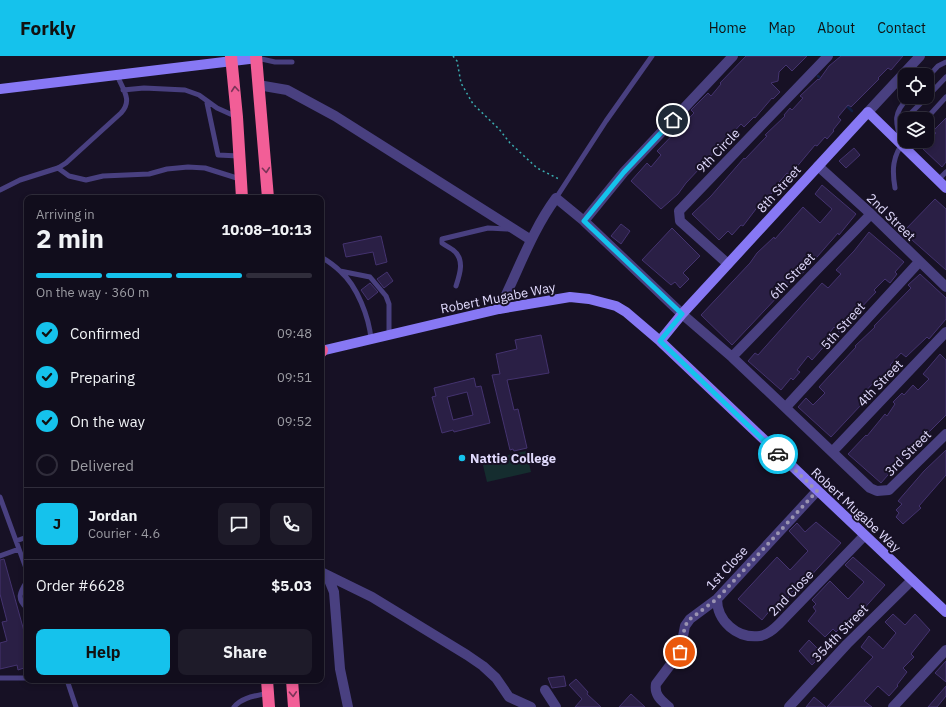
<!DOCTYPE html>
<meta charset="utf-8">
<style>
:root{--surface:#110d1c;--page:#1e1b29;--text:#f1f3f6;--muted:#9c9ca3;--line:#302d3b;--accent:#15c2ec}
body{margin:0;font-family:"IBM Plex Sans",sans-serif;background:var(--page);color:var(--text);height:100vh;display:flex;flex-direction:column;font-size:15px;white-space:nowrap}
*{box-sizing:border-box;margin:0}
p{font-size:13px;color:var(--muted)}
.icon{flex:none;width:22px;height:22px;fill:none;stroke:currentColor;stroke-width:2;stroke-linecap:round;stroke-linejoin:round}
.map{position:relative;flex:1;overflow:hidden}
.side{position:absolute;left:24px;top:139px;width:300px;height:488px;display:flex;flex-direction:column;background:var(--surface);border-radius:8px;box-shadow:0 2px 6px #0003,0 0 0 1px var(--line)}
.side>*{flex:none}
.fabs{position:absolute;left:898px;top:12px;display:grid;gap:8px}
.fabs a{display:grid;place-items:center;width:36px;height:36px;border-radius:8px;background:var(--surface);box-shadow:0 2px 6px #0003,0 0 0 1px var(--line);font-size:20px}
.pin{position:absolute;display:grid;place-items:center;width:34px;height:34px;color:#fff;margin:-17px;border:2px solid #fff;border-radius:50%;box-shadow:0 1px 4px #0007}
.courier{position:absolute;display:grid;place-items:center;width:40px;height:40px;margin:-20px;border:3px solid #15c2ec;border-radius:50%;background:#fff;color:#222;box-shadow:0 1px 5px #0007}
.summary em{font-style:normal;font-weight:700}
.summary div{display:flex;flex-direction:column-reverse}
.summary{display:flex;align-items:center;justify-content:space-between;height:68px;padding:0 12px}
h1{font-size:26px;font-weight:700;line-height:30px}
.bar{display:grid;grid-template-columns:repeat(4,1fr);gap:6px 4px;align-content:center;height:48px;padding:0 12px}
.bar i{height:5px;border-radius:3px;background:var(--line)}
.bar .active{background:var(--accent)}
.bar p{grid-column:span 4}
.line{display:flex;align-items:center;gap:10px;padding:0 12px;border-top:1px solid var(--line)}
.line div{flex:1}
.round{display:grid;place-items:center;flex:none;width:42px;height:42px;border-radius:8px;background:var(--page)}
ol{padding:0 12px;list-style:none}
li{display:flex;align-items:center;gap:12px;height:44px}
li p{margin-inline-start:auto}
li .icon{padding:4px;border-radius:50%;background:var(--accent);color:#111;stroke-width:4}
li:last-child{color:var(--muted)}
li i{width:22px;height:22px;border:2px solid var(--line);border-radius:50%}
.primary-button{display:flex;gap:8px;margin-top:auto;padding:8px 12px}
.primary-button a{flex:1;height:46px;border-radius:8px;background:var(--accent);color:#111;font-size:16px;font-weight:700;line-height:46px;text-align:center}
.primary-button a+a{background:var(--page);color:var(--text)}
header{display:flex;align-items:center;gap:24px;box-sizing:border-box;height:56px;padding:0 20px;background:var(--accent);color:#111}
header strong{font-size:19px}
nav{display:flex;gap:22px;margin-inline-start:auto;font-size:14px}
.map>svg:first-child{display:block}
</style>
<header>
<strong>Forkly</strong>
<nav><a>Home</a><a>Map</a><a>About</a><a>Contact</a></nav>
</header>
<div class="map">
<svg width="946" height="651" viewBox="0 0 946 651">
<rect width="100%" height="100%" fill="#171125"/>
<path fill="#152d2f" d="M526 395 531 416 487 426 482 405Z"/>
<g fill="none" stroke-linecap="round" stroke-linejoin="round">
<path stroke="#111f45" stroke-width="2.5" d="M818 20 822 24
M845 48 852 55"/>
</g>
<path fill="#2a1f45" stroke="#44336f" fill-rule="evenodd" d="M746 0H807L792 15 786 9 779 16 778 25 771 27 780 36 773 43 772 42 755 62 754 61 744 71 741 68 686 127 678 138 661 153 631 125 647 107 651 111 661 99 657 95 694 57 691 54 708 37 711 40 721 28 720 27Z
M841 0H903L891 14 888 12 878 22 879 23 851 51 848 49 838 61 841 64 833 74 834 75 827 83 825 81 817 90 815 89 790 119 787 117 774 132 776 133 759 149 743 170 741 169 732 179 728 175 719 184 692 158 711 140 744 102 745 103 767 80 765 79 785 60 784 59 790 52 792 54 803 42 800 40 818 23 819 24 829 10Z
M946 62V106L942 111 922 92 936 77 933 75Z
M854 92 860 99 846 112 839 105Z
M822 129 856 158 839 179 838 177 810 209 800 220 798 219 732 289 701 259 750 207 757 197 774 181 775 183 803 151 820 167 832 153 815 138Z
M935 143 946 153V214L903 176Z
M621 168 630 175 621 188 611 180Z
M672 172 700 200 683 217 689 223 680 232 675 226 671 229 642 204Z
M869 176 904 206 895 216 897 218 890 227 885 223 874 234 876 236 855 258 858 260 841 278 834 271 825 283 828 286 812 304 808 300 797 314 800 316 793 324 791 322 781 334 748 305 755 297 758 299 822 227 828 232 841 218 836 214 854 195Z
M381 180 387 206 376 209 373 196 346 201 343 188Z
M387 216 393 225 384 232 377 223Z
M920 218 946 242V263L929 283 927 281 906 301 901 297 890 309 895 315 880 331 874 326 864 337 871 343 863 351 861 349 831 381 798 351 806 342 813 349 825 337 819 331 856 291 855 290 875 271 874 270 911 232 908 229Z
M370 227 378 236 368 244 361 234Z
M541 279 549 317 507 324 514 354 518 353 527 392 514 395 513 393 510 394 492 319 500 318 496 298 517 293 515 284Z
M940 298 946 304V359L900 405 881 427 848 398 866 379 867 380 885 358 887 360 895 348 893 346 902 337 904 339 913 329 918 334 929 323 923 318Z
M474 322 476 331 481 330 490 367 454 376 453 374 442 377 432 341 436 340 434 332ZM467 336 473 359 453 364 447 341Z
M946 394V419L919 450 921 452 903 468 896 461 899 457 896 454 902 448 898 445 924 415Z
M816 466 841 487 806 525 804 524 788 540 789 541 781 550 777 546 762 564 738 543 777 501 790 514 808 495 789 475 797 467 805 476Z
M853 501 885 529 853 565 850 562 836 576 833 573 825 581 808 565 816 555 813 551 816 548 812 544 830 525 848 543 864 526 845 509Z
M4 503 27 586V611L18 614 17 609 0 613V587L7 585 2 566 7 565 0 538V504Z
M893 558 905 569 915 558 930 574 911 598 914 601 903 612 907 616 897 629 898 630 889 640 878 630 864 645 872 651H827L873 601 861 591 869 580 883 593 896 577 885 566Z
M809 584 823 598 812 609 799 595Z
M946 605V626L935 617Z
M564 620 566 630 552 632 548 622Z
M576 623 588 636 587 638 601 651H575L582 643 569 629Z
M946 630V640L937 651H928Z
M631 638 645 651H619Z
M814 641 826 651H806Z"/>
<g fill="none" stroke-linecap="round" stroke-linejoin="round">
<path stroke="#3aabaf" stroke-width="1.5" stroke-dasharray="2 3" stroke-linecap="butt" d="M453 0 457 5 461 27 473 48 499 73 510 87 537 112 559 123"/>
<path stroke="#494080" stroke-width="5" d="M257 2 275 6H292
M927 22 938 10 946 6
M123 34 144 32 185 34 199 39 217 52 237 61
M927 41 946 21
M207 47 218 99 239 100
M905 63 927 41
M926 63 946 41
M901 85C895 65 893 57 909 41
M58 112 69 120 86 124 103 120 149 118 167 113 188 111 205 112 240 123
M938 124 946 116
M895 132C892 115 892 99 905 85
M0 134 20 124 58 112 66 107 121 57C133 44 123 34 117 19
M556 142 606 65 652 0
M321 201C328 205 335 210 341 216 357 230 369 261 371 283
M340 215 370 221 386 240 389 248V279
M456 230C460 218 465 203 453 194 450 192 446 190 442 187V183L488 172 507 173
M0 441 27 515
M16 485 27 481
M0 500 19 493
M27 525C20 536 16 543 27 552
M0 622H27
M67 624 76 651
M234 651C242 641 256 640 268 637"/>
<path stroke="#494080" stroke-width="10" d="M258 29 287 34 335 60 531 184
M868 56 920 0
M818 110 871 158 946 231
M584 165 624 116 733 0
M728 208 680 165 679 155 828 0
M499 253C518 216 531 176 556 142L584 165 682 258 732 301 870 432 877 435 889 434 946 378
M732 301 871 158
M786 351 919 206
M833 395 946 276
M321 516 372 541 467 599 483 610 496 622 509 641 531 651
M327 519 334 536 340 613 348 651
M717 543C717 565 737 583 760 580 767 579 774 573 779 568L864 480
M545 634 556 651
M669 651C661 644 654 639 656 628L680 596 685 570 690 563 717 543 817 435
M789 651 847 588 912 524
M893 651 946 594"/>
<path stroke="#8778f4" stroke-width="10" d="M0 33 257 2
M660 285 682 258 868 56 946 132
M321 295 499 253 570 241 589 243 616 250 626 256 660 285 946 556"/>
<path stroke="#f25e97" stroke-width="12" d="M231 0 237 61 242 142
M256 0 268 142
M321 296 322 294
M267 624 269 651
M292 624 294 651"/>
</g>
<defs><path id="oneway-chevron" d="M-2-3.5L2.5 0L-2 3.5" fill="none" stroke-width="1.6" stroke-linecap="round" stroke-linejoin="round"/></defs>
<g stroke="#7a3458">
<use href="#oneway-chevron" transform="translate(235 33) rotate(-95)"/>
<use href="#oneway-chevron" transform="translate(266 114) rotate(85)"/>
<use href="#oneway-chevron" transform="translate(293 638) rotate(87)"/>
</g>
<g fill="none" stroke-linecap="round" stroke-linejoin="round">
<path stroke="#9a93b1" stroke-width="4" stroke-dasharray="0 7.2" d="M680 596 685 570 690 563 717 543 817 435 778 398"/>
<path stroke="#15c2ec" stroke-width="5" d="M673 64 624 116 584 165 682 258 660 285 778 398"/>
</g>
<circle fill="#15c2ec" stroke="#171125" stroke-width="1.5" cx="462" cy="402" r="4"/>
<g text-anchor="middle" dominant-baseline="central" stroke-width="4" stroke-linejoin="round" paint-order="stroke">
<g font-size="13" fill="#e0d9fc" stroke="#171125">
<text transform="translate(718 95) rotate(-46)">9th Circle</text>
<text transform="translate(779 133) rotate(-48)">8th Street</text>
<text transform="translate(891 161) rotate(44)">2nd Street</text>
<text transform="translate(792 220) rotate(-46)">6th Street</text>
<text transform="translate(498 242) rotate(-11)">Robert Mugabe Way</text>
<text transform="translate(843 270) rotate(-48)">5th Street</text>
<text transform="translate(880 327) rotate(-46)">4th Street</text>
<text transform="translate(908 397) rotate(-45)">3rd Street</text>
<text transform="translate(856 454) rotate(43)">Robert Mugabe Way</text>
<text transform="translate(727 512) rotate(-47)">1st Close</text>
<text transform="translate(791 537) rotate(-46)">2nd Close</text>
<text transform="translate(840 577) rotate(-46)">354th Street</text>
</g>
<g font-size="13" font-weight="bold" fill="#e0d9fc" stroke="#171125" text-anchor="start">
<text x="470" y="402">Nattie College</text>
</g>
</g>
</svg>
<div class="fabs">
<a><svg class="icon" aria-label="locate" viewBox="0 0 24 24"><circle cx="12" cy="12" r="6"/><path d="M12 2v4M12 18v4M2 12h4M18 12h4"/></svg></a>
<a><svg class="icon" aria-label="layers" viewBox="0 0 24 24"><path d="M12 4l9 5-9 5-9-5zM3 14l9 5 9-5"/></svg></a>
</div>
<div class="pin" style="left:680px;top:596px;background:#ea580c"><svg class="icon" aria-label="bag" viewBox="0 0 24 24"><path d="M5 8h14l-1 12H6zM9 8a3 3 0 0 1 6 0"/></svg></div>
<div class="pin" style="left:673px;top:64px;background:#1f2937"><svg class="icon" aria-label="home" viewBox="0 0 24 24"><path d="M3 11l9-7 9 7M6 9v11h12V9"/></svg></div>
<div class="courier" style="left:778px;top:398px"><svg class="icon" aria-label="car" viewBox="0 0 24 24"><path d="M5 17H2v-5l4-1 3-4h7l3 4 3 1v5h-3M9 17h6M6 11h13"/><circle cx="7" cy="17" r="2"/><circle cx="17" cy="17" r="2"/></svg></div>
<section class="side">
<div class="summary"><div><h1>2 min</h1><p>Arriving in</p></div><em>10:08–10:13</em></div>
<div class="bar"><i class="active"></i><i class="active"></i><i class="active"></i><i></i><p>On the way · 360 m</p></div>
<ol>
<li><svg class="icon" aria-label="check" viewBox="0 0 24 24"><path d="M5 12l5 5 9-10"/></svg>Confirmed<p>09:48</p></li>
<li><svg class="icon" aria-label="check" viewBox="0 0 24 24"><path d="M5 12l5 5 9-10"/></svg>Preparing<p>09:51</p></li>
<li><svg class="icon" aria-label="check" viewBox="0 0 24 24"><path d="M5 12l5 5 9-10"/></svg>On the way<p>09:52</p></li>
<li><i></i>Delivered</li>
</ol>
<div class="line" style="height:72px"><b class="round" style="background:var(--accent);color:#111">J</b><div><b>Jordan</b><p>Courier · 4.6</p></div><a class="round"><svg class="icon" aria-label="chat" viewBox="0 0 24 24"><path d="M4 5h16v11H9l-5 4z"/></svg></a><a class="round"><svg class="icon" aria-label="phone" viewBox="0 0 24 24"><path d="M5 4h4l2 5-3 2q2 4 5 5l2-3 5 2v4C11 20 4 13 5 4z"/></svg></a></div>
<div class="line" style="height:52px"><div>Order #6628</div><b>$5.03</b></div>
<div class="primary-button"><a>Help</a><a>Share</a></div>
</section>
</div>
